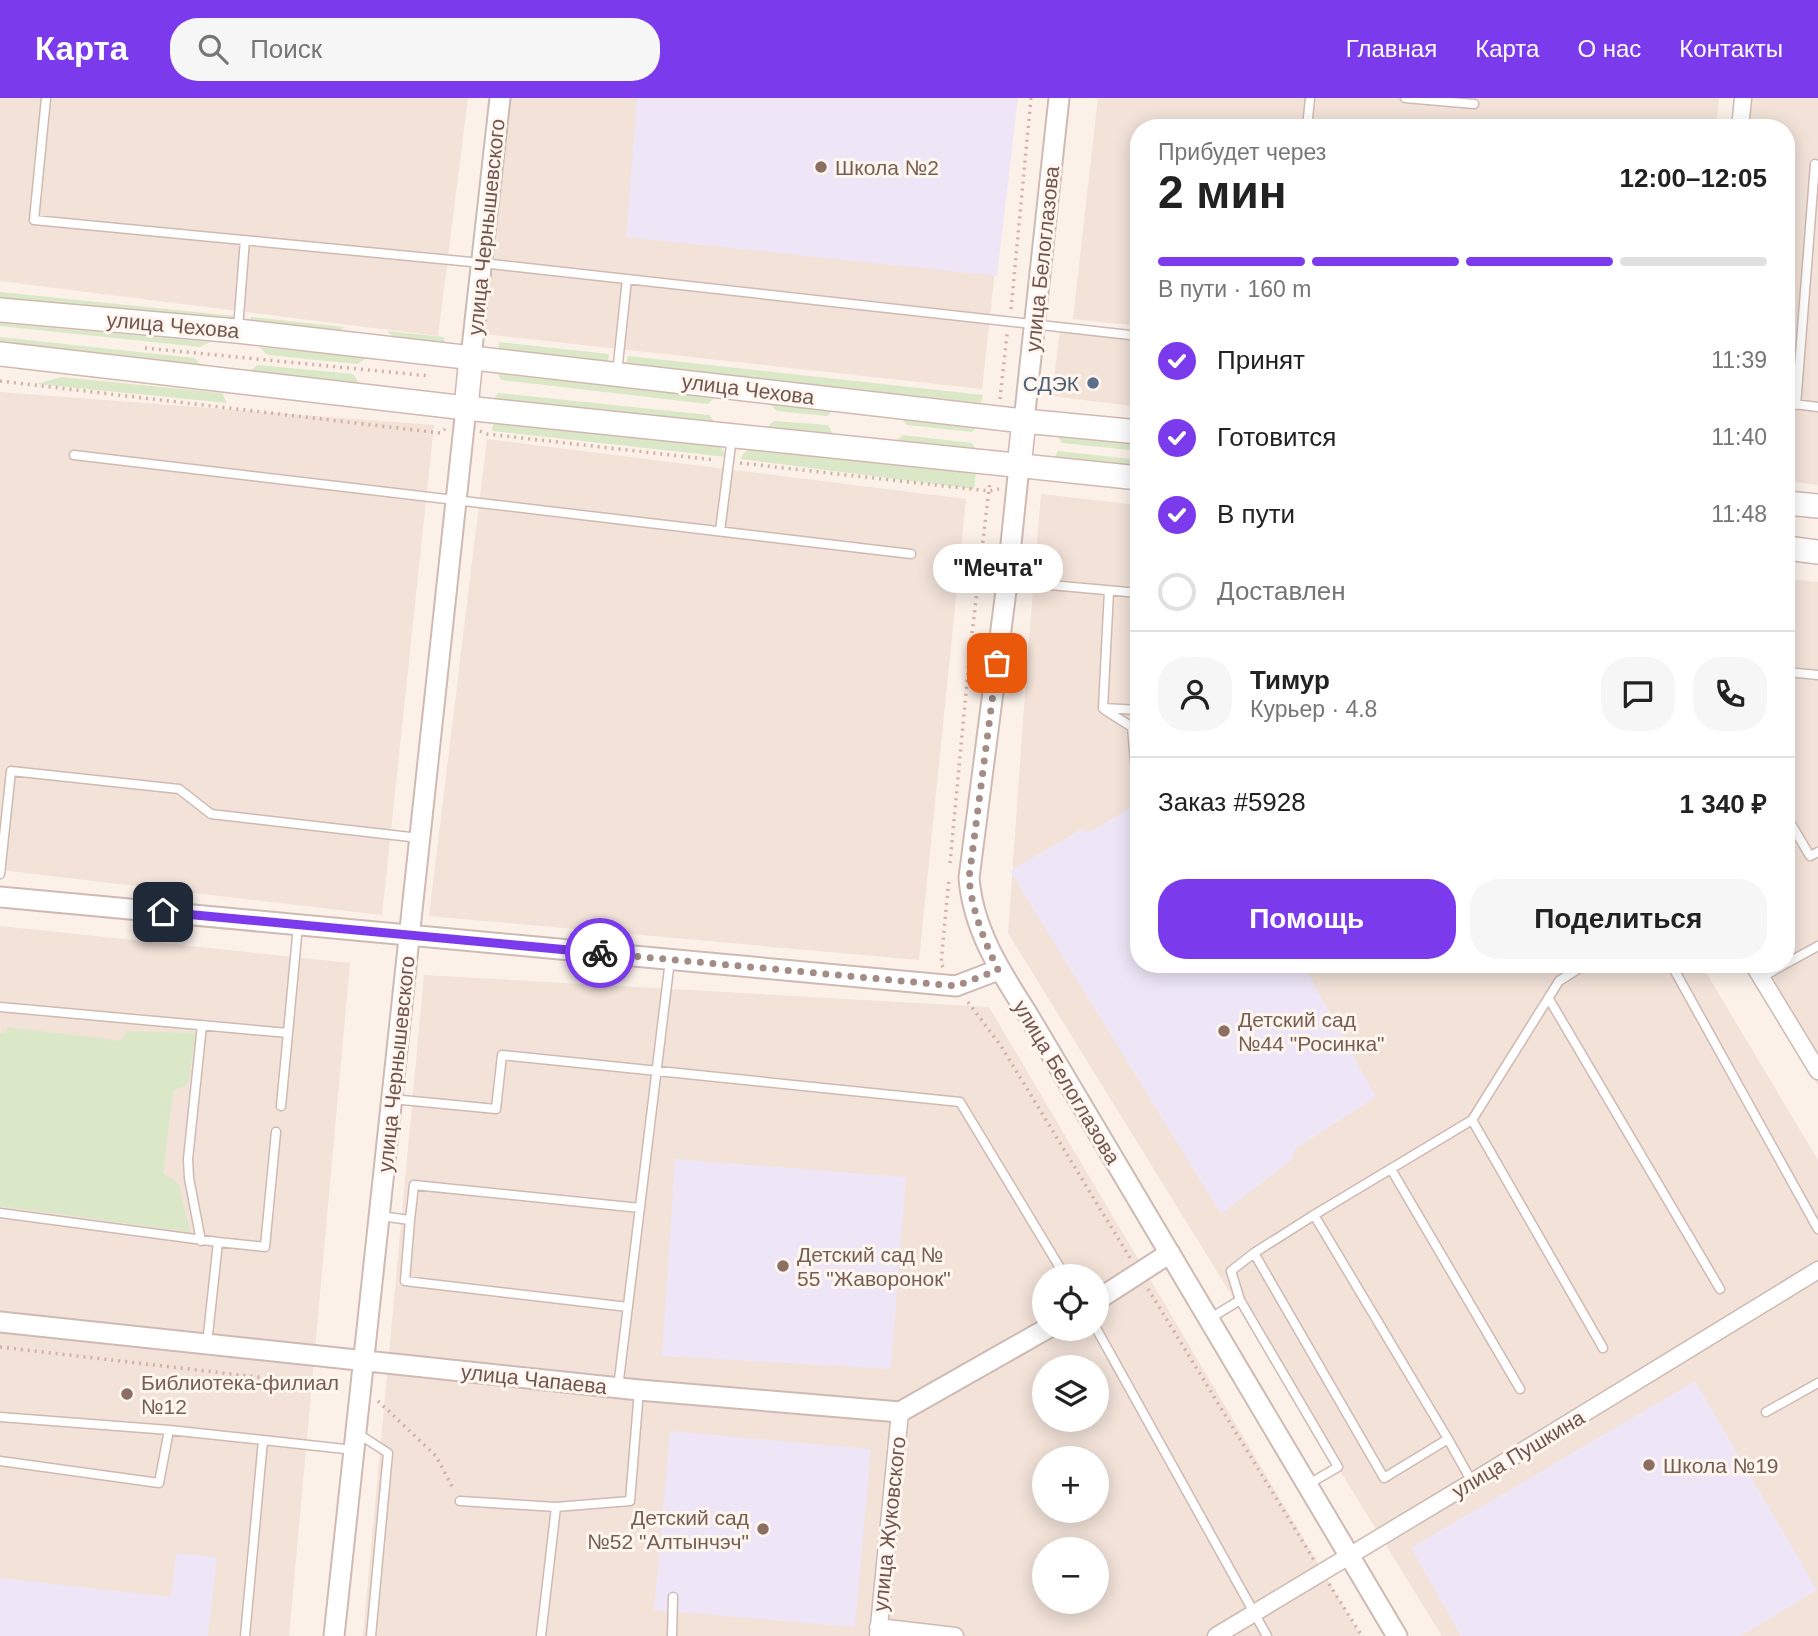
<!DOCTYPE html>
<html lang="ru">
<meta charset="utf-8">
<style>
:root{--surface:#fff;--page:#f6f6f6;--text:#222;--muted:#767676;--line:#e0e0e0;--accent:#7c3aed}
body{margin:0;font-family:Arial,sans-serif;background:var(--page);color:var(--text);height:100vh;display:flex;flex-direction:column;font-size:26px;white-space:nowrap}
*{box-sizing:border-box;margin:0}
p{font-size:23px;color:var(--muted)}
.icon{flex:none;width:38px;height:38px;fill:none;stroke:currentColor;stroke-width:2;stroke-linecap:round;stroke-linejoin:round}
.map{position:relative;flex:1;overflow:hidden}
.details{position:absolute;left:1130px;top:21px;width:665px;height:854px;display:flex;flex-direction:column;background:var(--surface);border-radius:28px;box-shadow:0 4px 18px #0003}
.details>*{flex:none}
.tools{position:absolute;left:1032px;top:1166px;display:grid;gap:14px}
.tools a{display:grid;place-items:center;width:77px;height:77px;border-radius:50%;background:var(--surface);box-shadow:0 4px 18px #0003;font-size:35px}
.pin{position:absolute;display:grid;place-items:center;width:60px;height:60px;color:#fff;margin:-30px;border-radius:14px;box-shadow:0 4px 10px #0006}
.courier{position:absolute;display:grid;place-items:center;width:70px;height:70px;margin:-35px;border:5px solid #7c3aed;border-radius:50%;background:#fff;color:#222;box-shadow:0 2px 9px #0007}
.bubble{position:absolute;height:49px;border-radius:24px;background:var(--surface);box-shadow:0 4px 18px #0003;font-size:23px;font-weight:700;line-height:49px;text-align:center}
.headline em{font-style:normal;font-weight:700}
.headline div{display:flex;flex-direction:column-reverse}
.headline{display:flex;align-items:center;justify-content:space-between;height:119px;padding:0 28px}
h1{font-size:46px;font-weight:700;line-height:52px}
.bar{display:grid;grid-template-columns:repeat(4,1fr);gap:10px 7px;align-content:center;height:84px;padding:0 28px}
.bar i{height:9px;border-radius:5px;background:var(--line)}
.bar .selected{background:var(--accent)}
.bar p{grid-column:span 4}
.line{display:flex;align-items:center;gap:18px;padding:0 28px;border-top:2px solid var(--line)}
.line div{flex:1}
.round{display:grid;place-items:center;flex:none;width:74px;height:74px;border-radius:28px;background:var(--page)}
ol{padding:0 28px;list-style:none}
li{display:flex;align-items:center;gap:21px;height:77px}
li p{margin-inline-start:auto}
li .icon{padding:7px;border-radius:50%;background:var(--accent);color:#fff;stroke-width:4}
li:last-child{color:var(--muted)}
li i{width:38px;height:38px;border:4px solid var(--line);border-radius:50%}
.primary-button{display:flex;gap:14px;margin-top:auto;padding:14px 28px}
.primary-button a{flex:1;height:80px;border-radius:28px;background:var(--accent);color:#fff;font-size:28px;font-weight:700;line-height:80px;text-align:center}
.primary-button a+a{background:var(--page);color:var(--text)}
header{display:flex;align-items:center;gap:42px;box-sizing:border-box;height:98px;padding:0 35px;background:var(--accent);color:#fff}
header strong{font-size:33px}
nav{display:flex;gap:38px;margin-inline-start:auto;font-size:24px}
.search{width:490px;height:63px;background:var(--page);display:flex;align-items:center;gap:18px;box-sizing:border-box;padding:0 24px;border-radius:28px;color:var(--muted);font-size:26px}
.map>svg:first-child{display:block}
</style>
<header>
<strong>Карта</strong>
<div class="search"><svg class="icon" aria-label="search" viewBox="0 0 24 24"><circle cx="10" cy="10" r="6"/><path d="M15 15l6 6"/></svg>Поиск</div>
<nav><a>Главная</a><a>Карта</a><a>О нас</a><a>Контакты</a></nav>
</header>
<div class="map">
<svg width="1818" height="1538" viewBox="0 0 1818 1538">
<rect width="100%" height="100%" fill="#fbf1e9"/>
<path fill="#f2e2d8" fill-rule="evenodd" d="M0 0H468L438 238 0 183Z
M510 0H1014L982 291 484 236Z
M1098 0H1719L1716 30H1139V228L1073 221Z
M1745 0H1818V387L1787 383V30H1742Z
M1060 232 1139 241V309L1052 298Z
M0 294 434 327 382 817 0 772Z
M487 341 966 401 919 862 429 818Z
M1041 396 1139 407V866H1701L1818 1062V1538H1442L1008 835 1027 567Z
M1787 481 1818 484V987L1745 866H1787Z
M0 828 350 865 289 1538H0Z
M424 877 989 909 1361 1538H363ZM1045 1178H1097V1230H1045ZM1045 1269H1097V1321H1045ZM1045 1360H1097V1412H1045ZM1045 1451H1097V1503H1045Z"/>
<path fill="#eee6f7" d="M637 0H1018L997 178 626 139Z
M1139 704V866H1303L1376 999 1295 1051 1293 1061 1221 1116 1010 773 1080 732 1091 734Z
M675 1061 906 1079 891 1271 662 1258Z
M1695 1283 1817 1492 1741 1538H1461L1411 1450Z
M670 1333 871 1351 855 1529 654 1512Z
M176 1455 217 1459 208 1538H0V1480L171 1499Z"/>
<path fill="#dae8c8" d="M0 194 234 218 233 227 0 203Z
M251 219 344 229 336 237 249 229Z
M0 225 210 244 200 249 0 228Z
M387 233 444 239V248L398 243Z
M0 239 194 260 204 269 0 248Z
M499 244 609 256 608 264 498 252Z
M259 249 367 260 357 266 268 257Z
M628 258 983 297 981 305 626 266Z
M258 267 353 276 360 287 248 274Z
M498 276 715 299 708 306 501 282Z
M61 279 222 295 227 305 37 286Z
M498 295 709 317 716 325 494 301Z
M769 305 834 312 827 318 777 313Z
M899 318 978 327 972 334 907 327Z
M494 322 716 345 722 351 726 359 492 333Z
M774 323 828 327 834 338 766 330Z
M903 337 972 345 976 353 895 344Z
M1057 337 1139 346V353L1062 345Z
M755 350 976 374 974 391 740 361 745 354Z
M1058 353 1139 362V371L1054 361Z
M7 929 121 943 127 933 196 935 188 986 173 993 163 1075 179 1086 190 1134 0 1108V935H6Z"/>
<g fill="none" stroke-linecap="round" stroke-linejoin="round">
<defs>
<path id="service" d="M46 0 34 122 482 165 1139 238
M1405 0 1474 6
M1307 30 1310 0
M238 230 245 142
M617 275 627 181
M1787 305 1818 309
M1796 307 1815 66 1818 67
M74 357 911 456
M720 433 732 339
M1007 485H1028L1139 495
M1109 493 1103 610 1139 612
M1787 574 1818 577
M1105 612 1132 629 1136 675
M1787 719 1810 758 1818 754
M0 776 11 673 179 691 211 716 419 740
M1787 865 1818 848
M1671 866 1818 1131
M1761 880 1785 866
M1549 901 1720 1191
M0 909 288 935 298 827
M392 1001 496 1011 502 957 960 1004 1065 1178
M281 1008 288 935
M1472 1022 1603 1250
M1391 1071 1520 1291
M0 1115 218 1144 207 1246
M380 1118 410 1122 405 1183 628 1209
M410 1122 414 1087 640 1110
M201 1143 189 1080 188 1061 202 927
M218 1144 265 1149 276 1034
M1254 1155 1384 1380 1448 1341 1314 1117 1472 1022 1559 883 1586 866
M1240 1202 1338 1369 1307 1387
M1209 1221 1240 1202 1231 1173 1254 1155 1314 1117
M1096 1230 1267 1538
M618 1290 670 862
M1766 1314 1818 1285
M0 1319 169 1332 263 1342 245 1538
M357 1335 388 1355 371 1538
M1448 1341 1472 1384
M263 1342 354 1352
M0 1363 159 1385 169 1332
M460 1403 556 1409
M541 1538 556 1409 630 1403 639 1292
M672 1538 673 1499"/>
<path id="minor" d="M1740 30 1743 0
M1753 866 1818 973
M878 1529 955 1538
M878 1538 900 1314
M1216 1538 1472 1384 1818 1172"/>
<path id="tertiary" d="M471 259 500 0
M1024 323 1059 0
M1019 368 1007 485 969 780C973 831 1000 873 1027 915L1397 1538
M0 799 956 888 998 872
M1097 1202 1170 1155
M0 1224 639 1292 900 1314 1048 1230
M334 1538 466 310"/>
<path id="secondary" d="M0 212 237 233 1024 323 1139 334
M0 256 466 310 1139 380
M466 310 471 259
M1019 368 1024 323
M1787 405 1818 408
M1787 450 1818 454"/>
</defs>
<use href="#service" stroke="#cebab3" stroke-width="11"/>
<use href="#minor" stroke="#cebab3" stroke-width="19"/>
<use href="#tertiary" stroke="#cebab3" stroke-width="23"/>
<use href="#secondary" stroke="#d1b9b1" stroke-width="26"/>
<path stroke="#d3b0a6" stroke-width="3.5" stroke-dasharray="2 5" stroke-linecap="butt" d="M1011 211 1031 0
M145 250 430 278
M0 283 440 335 445 331
M1000 301 1007 236
M480 333 487 336 715 362
M740 365 989 393 999 391
M950 765 970 552 990 383
M943 869 941 866 949 780
M968 904 1001 948 1130 1160
M1148 1191 1314 1462
M0 1249 335 1288
M378 1303 436 1358 454 1392
M1329 1486 1362 1538"/>
<use href="#service" stroke="#fff" stroke-width="8"/>
<use href="#minor" stroke="#fff" stroke-width="16"/>
<use href="#tertiary" stroke="#fff" stroke-width="19"/>
<use href="#secondary" stroke="#fff" stroke-width="23"/>
</g>
<g fill="none" stroke-linecap="round" stroke-linejoin="round">
<path stroke="#a38c85" stroke-width="7" stroke-dasharray="0 12.6" d="M600 855 956 888 998 872C984 842 972 813 969 780L997 565"/>
<path stroke="#7c3aed" stroke-width="9" d="M163 814 600 855"/>
</g>
<g fill="#8d6e63" stroke="#fef6ef" stroke-width="2.5">
<circle cx="821" cy="69" r="7"/>
<circle cx="1224" cy="933" r="7"/>
<circle cx="783" cy="1168" r="7"/>
<circle cx="127" cy="1296" r="7"/>
<circle cx="1649" cy="1367" r="7"/>
<circle cx="763" cy="1431" r="7"/>
</g>
<circle fill="#5c6f8a" stroke="#fef6ef" stroke-width="2.5" cx="1093" cy="285" r="7"/>
<g text-anchor="middle" dominant-baseline="central" stroke-width="6" stroke-linejoin="round" paint-order="stroke">
<g font-size="21" fill="#785e54" stroke="#fef6ef" text-anchor="start">
<text x="835" y="69">Школа №2</text>
<text x="1238" y="921">Детский сад<tspan x="1238" dy="24">№44 "Росинка"</tspan></text>
<text x="797" y="1156">Детский сад №<tspan x="797" dy="24">55 "Жаворонок"</tspan></text>
<text x="141" y="1284">Библиотека-филиал<tspan x="141" dy="24">№12</tspan></text>
<text x="1663" y="1367">Школа №19</text>
<text x="749" y="1419" text-anchor="end">Детский сад<tspan x="749" dy="24">№52 "Алтынчэч"</tspan></text>
</g>
<g font-size="21" fill="#73554f" stroke="#fef6ef">
<text transform="translate(486 129) rotate(-84)">улица Чернышевского</text>
<text transform="translate(1042 161) rotate(-84)">улица Белоглазова</text>
<text transform="translate(173 227) rotate(5)">улица Чехова</text>
<text transform="translate(748 291) rotate(7)">улица Чехова</text>
<text transform="translate(396 966) rotate(-84)">улица Чернышевского</text>
<text transform="translate(1067 984) rotate(59)">улица Белоглазова</text>
<text transform="translate(534 1281) rotate(6)">улица Чапаева</text>
<text transform="translate(1518 1356) rotate(-31)">улица Пушкина</text>
<text transform="translate(889 1426) rotate(-84)">улица Жуковского</text>
</g>
<g font-size="21" fill="#4e5e75" stroke="#fef6ef" text-anchor="end">
<text x="1079" y="285">СДЭК</text>
</g>
</g>
</svg>
<div class="tools">
<a><svg class="icon" aria-label="locate" viewBox="0 0 24 24"><circle cx="12" cy="12" r="6"/><path d="M12 2v4M12 18v4M2 12h4M18 12h4"/></svg></a>
<a><svg class="icon" aria-label="layers" viewBox="0 0 24 24"><path d="M12 4l9 5-9 5-9-5zM3 14l9 5 9-5"/></svg></a>
<a>+</a>
<a>−</a>
</div>
<div class="pin" style="left:997px;top:565px;background:#ea580c"><svg class="icon" aria-label="bag" viewBox="0 0 24 24"><path d="M5 8h14l-1 12H6zM9 8a3 3 0 0 1 6 0"/></svg></div>
<div class="pin" style="left:163px;top:814px;background:#1f2937"><svg class="icon" aria-label="home" viewBox="0 0 24 24"><path d="M3 11l9-7 9 7M6 9v11h12V9"/></svg></div>
<div class="courier" style="left:600px;top:855px"><svg class="icon" aria-label="bike" viewBox="0 0 24 24"><circle cx="6" cy="16" r="4"/><circle cx="18" cy="16" r="4"/><path d="M6 16l4-8h5l3 8M10 8l3 8H6M13 5h3"/></svg></div>
<div class="bubble" style="left:933px;top:446px;width:130px">&quot;Мечта&quot;</div>
<section class="details">
<div class="headline"><div><h1>2 мин</h1><p>Прибудет через</p></div><em>12:00–12:05</em></div>
<div class="bar"><i class="selected"></i><i class="selected"></i><i class="selected"></i><i></i><p>В пути · 160 m</p></div>
<ol>
<li><svg class="icon" aria-label="check" viewBox="0 0 24 24"><path d="M5 12l5 5 9-10"/></svg>Принят<p>11:39</p></li>
<li><svg class="icon" aria-label="check" viewBox="0 0 24 24"><path d="M5 12l5 5 9-10"/></svg>Готовится<p>11:40</p></li>
<li><svg class="icon" aria-label="check" viewBox="0 0 24 24"><path d="M5 12l5 5 9-10"/></svg>В пути<p>11:48</p></li>
<li><i></i>Доставлен</li>
</ol>
<div class="line" style="height:126px"><a class="round"><svg class="icon" aria-label="person" viewBox="0 0 24 24"><circle cx="12" cy="8" r="4"/><path d="M4 21q1-7 8-7t8 7"/></svg></a><div><b>Тимур</b><p>Курьер · 4.8</p></div><a class="round"><svg class="icon" aria-label="chat" viewBox="0 0 24 24"><path d="M4 5h16v11H9l-5 4z"/></svg></a><a class="round"><svg class="icon" aria-label="phone" viewBox="0 0 24 24"><path d="M5 4h4l2 5-3 2q2 4 5 5l2-3 5 2v4C11 20 4 13 5 4z"/></svg></a></div>
<div class="line" style="height:91px"><div>Заказ #5928</div><b>1 340 ₽</b></div>
<div class="primary-button"><a>Помощь</a><a>Поделиться</a></div>
</section>
</div>
